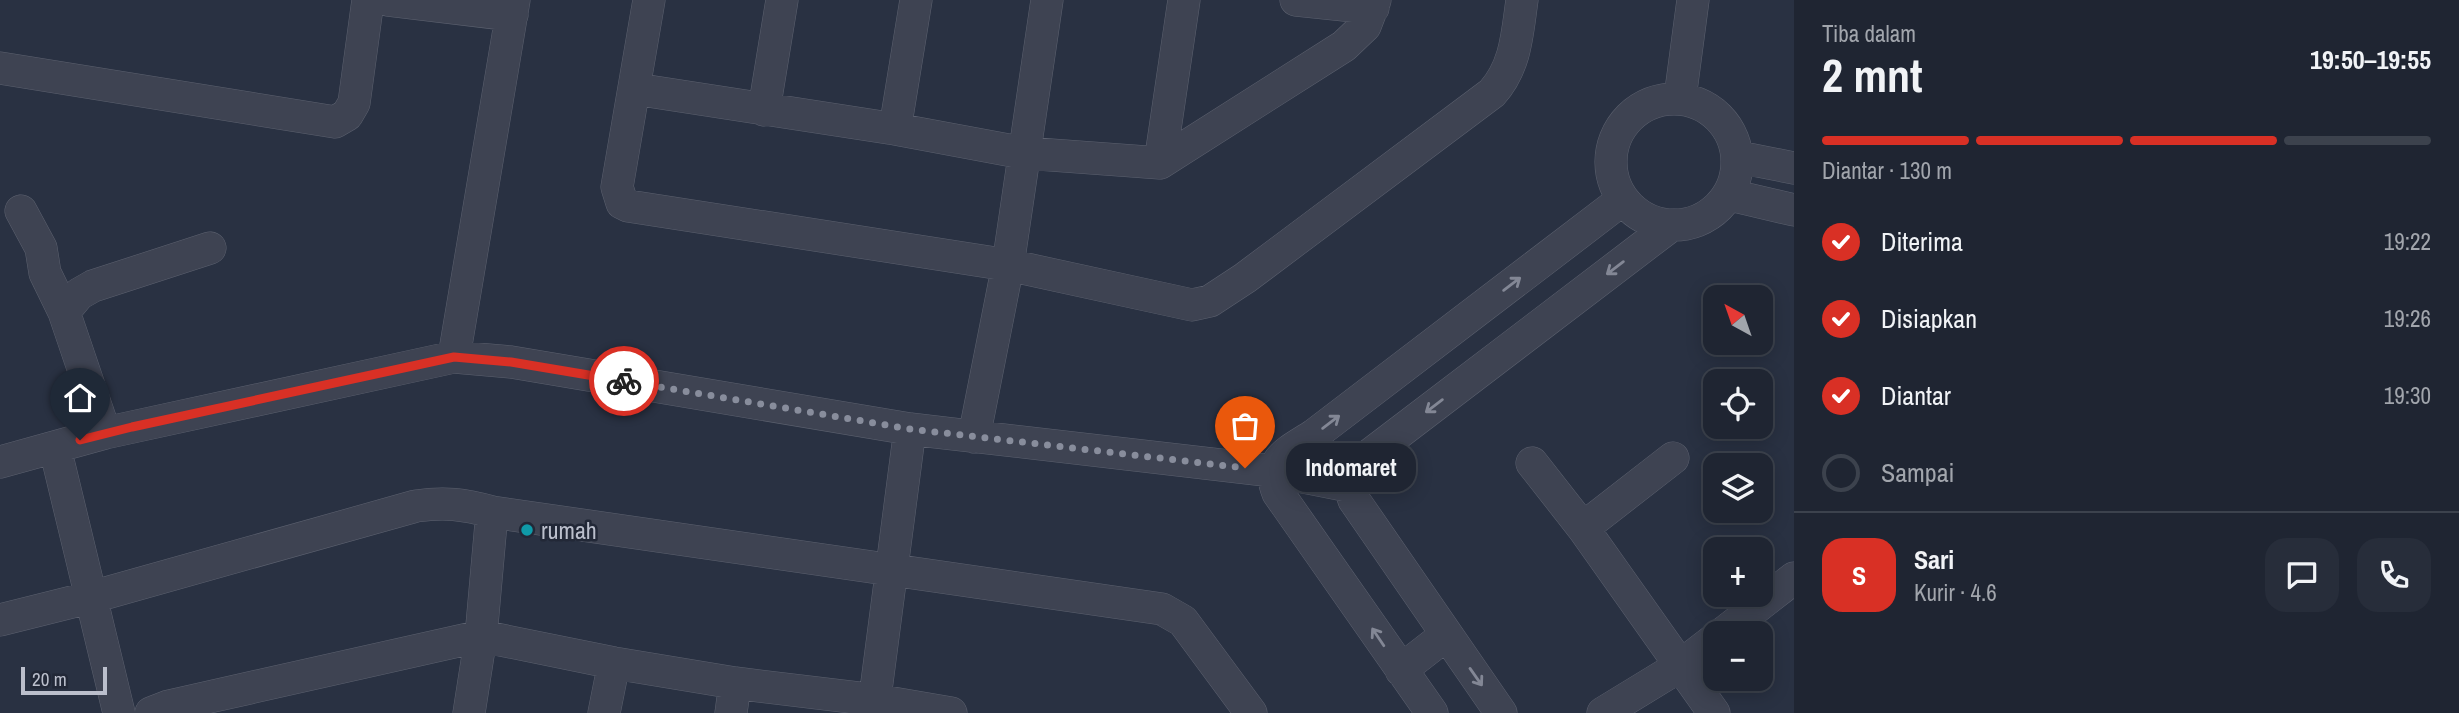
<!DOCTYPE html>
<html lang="id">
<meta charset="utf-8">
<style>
:root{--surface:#1f2532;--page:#272d3a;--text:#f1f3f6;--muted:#a1a5ac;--line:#3c424d;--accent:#d93025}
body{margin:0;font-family:"Archivo Narrow",sans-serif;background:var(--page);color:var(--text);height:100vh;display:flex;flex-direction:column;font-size:26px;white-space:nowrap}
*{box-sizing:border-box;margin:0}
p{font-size:23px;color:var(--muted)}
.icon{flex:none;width:38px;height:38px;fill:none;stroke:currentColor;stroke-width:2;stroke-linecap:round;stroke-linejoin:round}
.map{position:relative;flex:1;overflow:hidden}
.side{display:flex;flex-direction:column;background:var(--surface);width:665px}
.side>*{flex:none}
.needle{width:46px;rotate:320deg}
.fabs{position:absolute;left:1703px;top:285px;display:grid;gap:14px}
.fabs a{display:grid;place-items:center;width:70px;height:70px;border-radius:14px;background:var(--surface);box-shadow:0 4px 18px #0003,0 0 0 2px var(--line);font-size:35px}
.scale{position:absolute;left:21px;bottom:18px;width:86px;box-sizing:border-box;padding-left:7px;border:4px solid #bbbfcc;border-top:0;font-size:19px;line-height:24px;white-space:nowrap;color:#bbbfcc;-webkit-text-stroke:5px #222837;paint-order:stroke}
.pin{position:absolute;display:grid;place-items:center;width:60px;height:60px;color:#fff;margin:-72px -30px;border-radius:50% 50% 50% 0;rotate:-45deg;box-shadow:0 0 7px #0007}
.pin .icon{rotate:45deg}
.courier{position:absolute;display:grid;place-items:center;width:70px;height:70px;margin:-35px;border:5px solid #d93025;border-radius:50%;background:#fff;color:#222;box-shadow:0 2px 9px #0007}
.bubble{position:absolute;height:49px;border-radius:21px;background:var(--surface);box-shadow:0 4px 18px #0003,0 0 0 2px var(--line);font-size:23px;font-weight:700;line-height:49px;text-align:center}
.head em{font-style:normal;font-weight:700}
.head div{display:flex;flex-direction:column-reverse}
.head{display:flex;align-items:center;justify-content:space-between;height:119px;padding:0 28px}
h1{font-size:46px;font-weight:700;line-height:52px}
.bar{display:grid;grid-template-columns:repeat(4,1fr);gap:10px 7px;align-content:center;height:84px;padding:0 28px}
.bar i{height:9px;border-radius:5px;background:var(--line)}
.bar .selected{background:var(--accent)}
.bar p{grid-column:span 4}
.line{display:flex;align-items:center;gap:18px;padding:0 28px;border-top:2px solid var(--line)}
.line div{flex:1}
.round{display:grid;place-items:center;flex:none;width:74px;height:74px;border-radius:21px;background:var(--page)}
ol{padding:0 28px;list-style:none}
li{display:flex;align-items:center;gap:21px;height:77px}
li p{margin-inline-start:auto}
li .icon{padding:7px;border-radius:50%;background:var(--accent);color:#fff;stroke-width:4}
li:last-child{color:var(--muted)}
li i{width:38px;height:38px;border:4px solid var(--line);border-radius:50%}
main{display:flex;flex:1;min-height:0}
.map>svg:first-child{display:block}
</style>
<main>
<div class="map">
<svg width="1794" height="713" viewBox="0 0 1794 713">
<rect width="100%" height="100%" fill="#293142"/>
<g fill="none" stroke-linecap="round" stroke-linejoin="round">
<defs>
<path id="minor" d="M388 0 512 15
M649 0 617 187 622 203 628 206 1008 265 1192 305 1210 301 1245 278 1492 93C1516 66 1517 35 1522 0
M1296 0 1373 8
M0 68 335 122 347 115 354 103 368 0
M635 89 895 129 1024 153 1160 163 1344 46 1365 26 1375 0
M1680 98 1693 0
M1611 162a63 63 0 1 1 126 0a63 63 0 1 1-126 0Z
M764 110 782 0
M895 129 916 0
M1738 157 1794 168
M1160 163 1184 0
M1730 195 1794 210
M21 211 41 248 45 273 64 312 105 433
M64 312 79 294 93 286 210 248
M454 357 514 0
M974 437 1008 265 1047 0
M55 448 119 713
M0 462 105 433 454 357 511 362 910 429 1273 471 1349 486
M1532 463 1583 528 1714 713
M1583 528 1673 458
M0 620 92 597 416 506C445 502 463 504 492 512L1162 609 1183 621 1251 713
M1722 634 1794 578
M1401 670 1446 635
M151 713 169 706 481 636 614 663 735 683 875 700 951 713
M469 713 481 636 492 512
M604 713 614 663
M731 713 735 683
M873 713 910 429
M1432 713 1278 493C1264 460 1290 451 1314 435L1622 200
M1501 713 1354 500C1346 477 1350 473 1367 457L1669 227
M1603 713 1680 666 1715 639"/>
</defs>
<use href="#minor" stroke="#5c616f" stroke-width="33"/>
<use href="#minor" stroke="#3e4352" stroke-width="32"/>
</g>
<defs><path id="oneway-shaft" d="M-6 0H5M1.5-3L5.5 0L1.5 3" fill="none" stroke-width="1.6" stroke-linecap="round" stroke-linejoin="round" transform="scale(1.75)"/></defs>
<g stroke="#838795">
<use href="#oneway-shaft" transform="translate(1615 268) rotate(143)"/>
<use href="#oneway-shaft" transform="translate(1512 284) rotate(-37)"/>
<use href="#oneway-shaft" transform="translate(1434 406) rotate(143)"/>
<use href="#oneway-shaft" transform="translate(1331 422) rotate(-37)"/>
<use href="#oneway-shaft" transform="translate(1378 637) rotate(-124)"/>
<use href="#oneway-shaft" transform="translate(1476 677) rotate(55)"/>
</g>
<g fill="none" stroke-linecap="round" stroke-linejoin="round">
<path stroke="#888d9c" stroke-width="7" stroke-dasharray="0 12.6" d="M624 381 910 429 1245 468"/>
<path stroke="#d93025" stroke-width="9" d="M80 440 132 427 454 357 511 362 624 381"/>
</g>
<circle fill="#0f9aa8" stroke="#222837" stroke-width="2.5" cx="527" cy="530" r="7"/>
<g text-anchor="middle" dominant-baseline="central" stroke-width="5" stroke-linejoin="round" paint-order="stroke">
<g font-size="24" fill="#bbbfcc" stroke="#222837" text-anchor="start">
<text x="541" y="530">rumah</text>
</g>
</g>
</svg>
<div class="fabs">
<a><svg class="needle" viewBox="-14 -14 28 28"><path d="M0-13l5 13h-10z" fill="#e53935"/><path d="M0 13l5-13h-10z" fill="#a1a5ac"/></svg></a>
<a><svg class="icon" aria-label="locate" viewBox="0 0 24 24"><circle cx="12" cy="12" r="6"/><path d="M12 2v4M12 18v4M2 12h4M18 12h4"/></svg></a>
<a><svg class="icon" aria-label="layers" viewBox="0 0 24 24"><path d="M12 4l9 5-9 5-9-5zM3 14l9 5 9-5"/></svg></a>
<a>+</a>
<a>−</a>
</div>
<div class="scale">20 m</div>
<div class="pin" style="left:1245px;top:468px;background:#ea580c"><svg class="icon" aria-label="bag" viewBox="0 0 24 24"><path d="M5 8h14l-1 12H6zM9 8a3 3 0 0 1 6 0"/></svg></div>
<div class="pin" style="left:80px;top:440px;background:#1f2937"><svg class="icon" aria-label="home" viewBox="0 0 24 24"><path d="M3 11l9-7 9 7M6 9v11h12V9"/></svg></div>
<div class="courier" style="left:624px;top:381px"><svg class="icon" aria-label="bike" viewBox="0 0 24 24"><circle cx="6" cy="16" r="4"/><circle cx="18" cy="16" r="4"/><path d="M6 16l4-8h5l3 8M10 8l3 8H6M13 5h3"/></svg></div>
<div class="bubble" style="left:1286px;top:443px;width:130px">Indomaret</div>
</div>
<section class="side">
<div class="head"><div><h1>2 mnt</h1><p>Tiba dalam</p></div><em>19:50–19:55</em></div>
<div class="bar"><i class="selected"></i><i class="selected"></i><i class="selected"></i><i></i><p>Diantar · 130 m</p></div>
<ol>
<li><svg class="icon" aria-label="check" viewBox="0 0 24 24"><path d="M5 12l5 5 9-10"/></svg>Diterima<p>19:22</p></li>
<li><svg class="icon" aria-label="check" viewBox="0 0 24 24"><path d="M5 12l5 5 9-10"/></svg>Disiapkan<p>19:26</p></li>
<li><svg class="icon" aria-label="check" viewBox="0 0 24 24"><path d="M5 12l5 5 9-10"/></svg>Diantar<p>19:30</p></li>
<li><i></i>Sampai</li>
</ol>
<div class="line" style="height:126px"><b class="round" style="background:var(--accent);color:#fff">S</b><div><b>Sari</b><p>Kurir · 4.6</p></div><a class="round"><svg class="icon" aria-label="chat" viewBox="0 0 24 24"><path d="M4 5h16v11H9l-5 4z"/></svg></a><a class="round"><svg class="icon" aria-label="phone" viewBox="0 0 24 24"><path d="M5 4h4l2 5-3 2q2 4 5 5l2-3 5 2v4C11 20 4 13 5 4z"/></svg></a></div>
</section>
</main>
